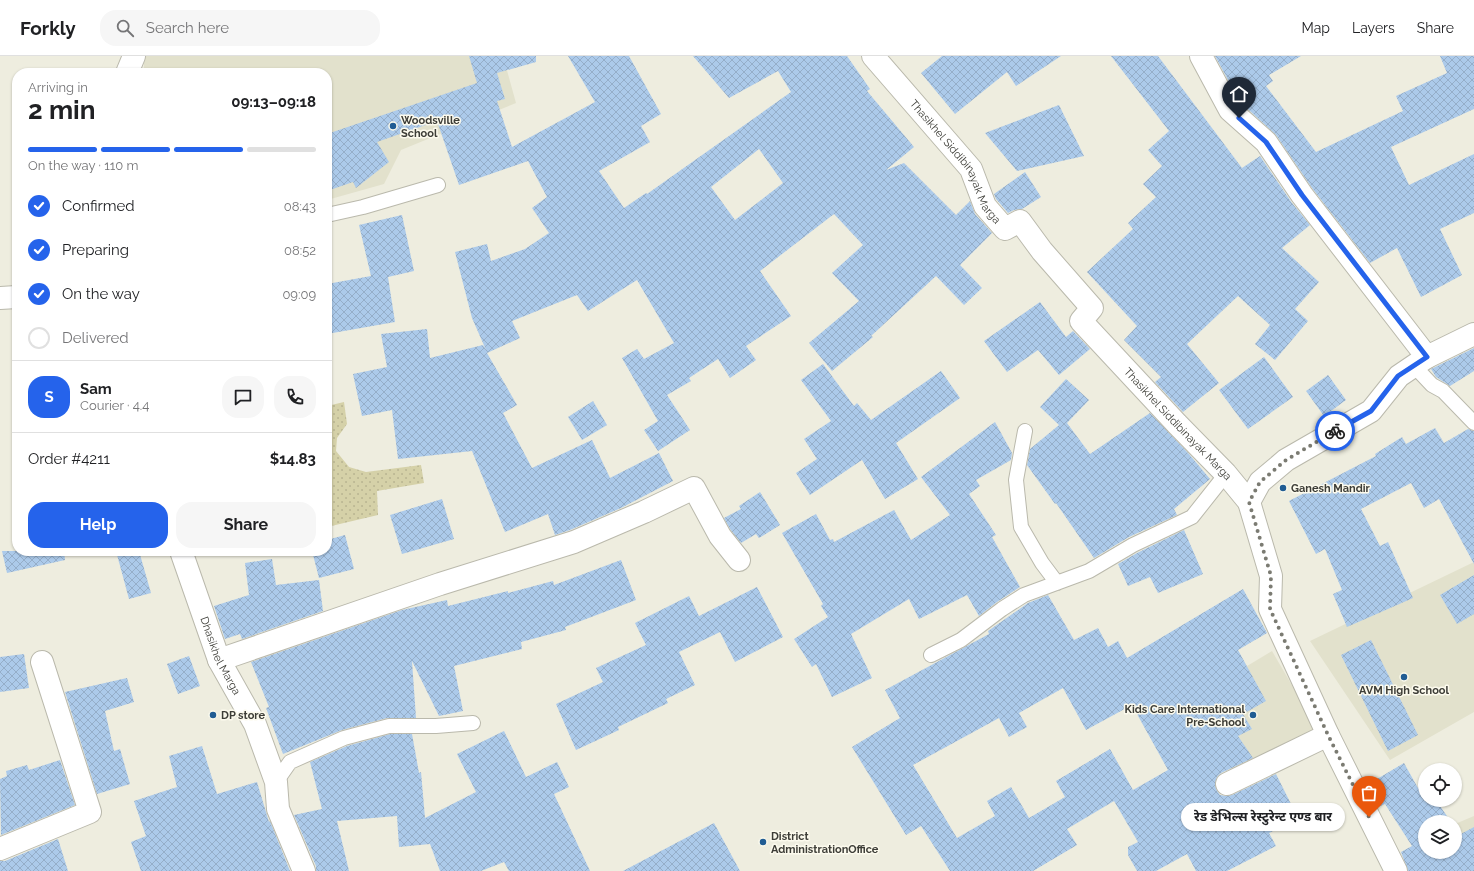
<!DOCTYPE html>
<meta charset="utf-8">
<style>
:root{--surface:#fff;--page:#f6f6f6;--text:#202124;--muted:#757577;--line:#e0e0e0;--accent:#2563eb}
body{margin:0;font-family:Raleway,"Noto Sans Devanagari",sans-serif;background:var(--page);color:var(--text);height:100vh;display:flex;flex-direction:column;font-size:15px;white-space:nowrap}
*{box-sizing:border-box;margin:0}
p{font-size:13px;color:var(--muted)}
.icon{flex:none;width:22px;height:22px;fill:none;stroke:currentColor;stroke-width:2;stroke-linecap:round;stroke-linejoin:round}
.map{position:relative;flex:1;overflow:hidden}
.details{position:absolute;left:12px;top:12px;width:320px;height:488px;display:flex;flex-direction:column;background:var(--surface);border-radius:16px;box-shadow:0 1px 3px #0004}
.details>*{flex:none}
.fabs{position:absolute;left:1418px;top:707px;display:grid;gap:8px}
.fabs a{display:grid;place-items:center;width:44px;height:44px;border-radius:50%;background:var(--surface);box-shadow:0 1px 3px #0004;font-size:20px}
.pin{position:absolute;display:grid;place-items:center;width:34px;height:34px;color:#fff;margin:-41px -17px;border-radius:50% 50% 50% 0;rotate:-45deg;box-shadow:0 0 4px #0007}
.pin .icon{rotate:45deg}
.courier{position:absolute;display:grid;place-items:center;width:40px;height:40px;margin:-20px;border:3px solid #2563eb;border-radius:50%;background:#fff;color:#222;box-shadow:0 1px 5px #0007}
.bubble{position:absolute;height:28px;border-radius:14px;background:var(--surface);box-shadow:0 1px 3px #0004;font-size:13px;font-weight:700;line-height:28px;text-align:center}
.summary em{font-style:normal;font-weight:700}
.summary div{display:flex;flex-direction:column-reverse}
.summary{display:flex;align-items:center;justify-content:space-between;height:68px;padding:0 16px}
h1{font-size:26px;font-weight:700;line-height:30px}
.bar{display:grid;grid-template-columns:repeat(4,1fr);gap:6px 4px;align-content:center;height:48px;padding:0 16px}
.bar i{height:5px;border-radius:3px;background:var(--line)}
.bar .selected{background:var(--accent)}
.bar p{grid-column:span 4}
.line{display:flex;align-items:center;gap:10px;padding:0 16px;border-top:1px solid var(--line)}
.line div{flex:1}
.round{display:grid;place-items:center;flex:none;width:42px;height:42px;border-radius:16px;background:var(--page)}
ol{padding:0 16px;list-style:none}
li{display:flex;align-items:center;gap:12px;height:44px}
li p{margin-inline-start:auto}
li .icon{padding:4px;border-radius:50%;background:var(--accent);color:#fff;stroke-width:4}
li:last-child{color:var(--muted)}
li i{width:22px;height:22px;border:2px solid var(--line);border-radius:50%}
.action{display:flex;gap:8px;margin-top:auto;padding:8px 16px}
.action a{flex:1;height:46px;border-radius:16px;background:var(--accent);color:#fff;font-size:16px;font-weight:700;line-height:46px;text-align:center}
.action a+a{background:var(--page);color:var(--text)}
header{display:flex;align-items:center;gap:24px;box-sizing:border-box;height:56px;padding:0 20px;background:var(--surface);border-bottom:1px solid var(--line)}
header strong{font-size:19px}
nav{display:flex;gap:22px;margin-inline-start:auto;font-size:14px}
.search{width:280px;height:36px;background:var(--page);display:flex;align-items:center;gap:10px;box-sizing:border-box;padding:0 14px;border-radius:16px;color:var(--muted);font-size:15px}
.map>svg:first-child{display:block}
</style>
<header>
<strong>Forkly</strong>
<div class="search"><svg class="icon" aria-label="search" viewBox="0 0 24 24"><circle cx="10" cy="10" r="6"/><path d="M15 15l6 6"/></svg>Search here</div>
<nav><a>Map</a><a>Layers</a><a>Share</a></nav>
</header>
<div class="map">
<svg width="1474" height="815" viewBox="0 0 1474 815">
<defs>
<pattern id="grass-dots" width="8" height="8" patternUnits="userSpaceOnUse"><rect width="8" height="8" fill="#d5d1a8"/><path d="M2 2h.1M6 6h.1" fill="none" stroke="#b8b491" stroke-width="1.8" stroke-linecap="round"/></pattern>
<pattern id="building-cross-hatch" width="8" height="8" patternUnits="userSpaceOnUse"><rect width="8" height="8" fill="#accaea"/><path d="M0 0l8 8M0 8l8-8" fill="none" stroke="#95aec9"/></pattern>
</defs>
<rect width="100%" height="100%" fill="#eeeddf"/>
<path fill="#e2e1cc" d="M144 0H503L516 47 401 94 384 128 327 144V17H144Z
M1474 506V656L1390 704 1310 585Z
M1272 595 1318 674 1235 722 1189 645Z
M1474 760V815L1455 789V768Z"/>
<path fill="url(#grass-dots)" d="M344 346 347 368 337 382 336 395 349 411 366 416 421 409 424 427 377 435 378 459 327 471V350Z"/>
<path fill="url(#building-cross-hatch)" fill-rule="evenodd" d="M469 0H536V6L497 17 505 43 497 45 512 91 595 46 568 0H629L661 58 641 70 650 86 599 115 624 152 646 137 647 138 791 36 778 15 729 42 693 0H847L870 33 867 35 914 91 886 114 904 107 956 159 970 145 975 158 992 177 960 209 982 232 964 249 936 220 871 280 873 281 832 315 809 287 859 245 832 217 863 189 834 158 760 215 791 260 746 290 756 304 730 322 718 303 689 322 691 325 667 339 690 374 658 395 644 374 658 365 622 302 637 293 644 303 674 287 637 224 588 255 577 239 512 265 520 282 487 297 517 349 503 357 532 412 592 384 610 422 659 397 673 425 621 452 570 474 555 479 548 458 505 476 472 395 398 403 392 354 362 360 353 318 387 311 381 278 427 273 430 302 483 289 486 294 472 262 455 196 487 188 491 205 525 193 549 177 532 152 547 141 528 105 459 129 437 65 377 86 389 106 356 132 353 126 327 135V78L477 27ZM759 93 783 127 735 164 711 131Z
M942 0H1061L1016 30 1007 16 955 58 921 17Z
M1111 0H1158L1242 112 1260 100 1292 147 1310 169 1282 192 1319 226 1295 253 1308 265 1275 304 1255 288 1270 269 1238 240 1187 288 1219 327 1183 356 1155 326 1161 321 1124 284 1137 270 1087 216 1133 173 1128 167 1156 141 1143 128 1162 110 1148 94 1169 75Z
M1215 0H1301L1269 19 1273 25 1266 30 1316 96 1403 55 1396 40 1447 17 1440 0H1474V53L1391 91 1409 129 1474 98V157L1440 173 1462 219 1421 241 1397 192 1370 207 1312 132 1276 79 1240 46Z
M1059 49 1084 100 1017 115 985 77Z
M1025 116 1041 141 1022 153 1014 154 1008 157 996 143 994 138Z
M402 159 414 215 388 221 395 266 327 278V228L371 220 359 169Z
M1040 246 1066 281 1073 275 1090 293 1059 319 1038 294 1007 316 984 285Z
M1474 292V315L1450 330 1436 321 1431 313Z
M1264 301 1293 341 1248 373 1219 334Z
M823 308 854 350 857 347 871 364 941 315 960 342 896 387 918 423 885 443 862 404 810 439 796 417 817 403 804 383 831 365 801 324Z
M1328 319 1346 344 1324 360 1306 335Z
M1066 323 1089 344 1067 367 1090 398 1150 357 1189 398 1210 423 1174 453 1177 459 1129 481 1094 502 1056 447 1055 448 1027 409 1030 393 1059 369 1040 351Z
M593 345 607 369 582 384 568 361Z
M995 366 1012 397 1011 404 976 424 980 430 969 438 996 479 992 481 1020 531 997 546 979 560 967 539 919 563 909 543 851 578 872 622 832 641 816 608 812 611 794 583 828 561 821 550 823 548 782 477 816 458 830 484 833 483 834 486 894 454 911 484 950 459 921 421Z
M1435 372 1444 387 1468 373 1474 375V508L1439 443 1424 452 1411 427 1361 453 1380 490 1388 486 1413 542 1347 571 1333 538 1342 534 1325 493 1316 498 1289 445 1376 400 1375 398 1402 381 1406 388Z
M760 436 780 469 759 482 756 478 741 487 730 473 724 462 741 453 739 450Z
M442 443 454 483 402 498 390 459Z
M1184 474 1203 518 1158 537 1150 521 1128 530 1118 508 1137 497Z
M345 479 354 513 319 522 312 495H327V484Z
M2 495H64L65 504 7 517Z
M116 495H139L151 537 129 543Z
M272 503 276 529 319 524 323 555 242 583 240 578 225 583 214 550 249 539 245 507Z
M621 504 636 544 565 571 566 574 521 586 522 593 454 610 463 655 439 660 412 605 416 662H387L342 674 283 698 266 652 269 651 251 606 402 554 447 544 448 550 508 535V537L553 525 554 529Z
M1474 519V558L1457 568 1440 539Z
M757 531 783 581 735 606 720 576 679 596 695 629 666 643 668 647 618 671 619 674 576 694 556 648 603 626 596 612 646 589 635 567 689 540 699 560Z
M1243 533 1267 577 1238 594 1266 645 1243 658 1252 673 1238 680 1253 702 1221 717 1217 721 1215 727 1216 733 1220 739 1226 740 1232 739 1276 718 1298 762 1269 777 1276 790 1227 815H1196L1187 798 1156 815H1137L1128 799V791L1138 786 1114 745 1067 773 1077 789 1033 815H950L921 770 906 779 852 691 900 662 885 634 989 578 988 575 1028 547 1048 539 1074 584 1098 572 1108 591 1118 585 1127 602ZM1063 632 1086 674 1132 649 1168 714 1133 734 1110 693 1056 725 1065 741 1029 762 1011 731 987 745 995 760 957 782 913 709 999 662 1009 681 1027 671 1019 657Z
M1371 584 1418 679 1388 695 1341 599Z
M24 598 29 632 0 636V601Z
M189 600 200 630 178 638 167 608Z
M127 622 134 646 105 655 114 695 120 693 130 728 97 738 65 636Z
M504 675 526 721 557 706 569 731 554 738 590 815H509L504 806 481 815H440L430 788 399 791 397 760 337 765 349 815H316V810L294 759 322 753 310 706 347 690 390 678H412L419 717 421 716 425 762 476 736 457 698Z
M202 690 217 738 257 726 269 766 270 765 290 815H141L131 786 146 780 134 745 177 731 169 700Z
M60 704 75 749 1 779 0 723 7 720 6 715 27 709 29 714Z
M1404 707 1418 732 1425 728V744H1436L1451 766H1425V796H1455V773L1459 779 1474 771V815H1408L1401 796 1412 790 1385 748 1378 751 1367 729Z
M714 767 740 815H623Z
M58 783 68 815H0V805H5Z"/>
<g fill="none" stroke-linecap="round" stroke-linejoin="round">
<defs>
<path id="lane" d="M327 159 363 151 438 129
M1406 317 1416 312 1432 329 1443 335 1474 367
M1025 375 1016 424 1021 471 1042 507 1057 527
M931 599 961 584 1002 553 1024 539 1089 515 1133 489 1192 461 1226 418
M276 726 290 706 344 682 389 670H436L473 667"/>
<g id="street">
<path id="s1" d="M873 0 971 113 985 150 1005 173 1020 165 1042 195 1092 252 1081 265 1177 368 1226 418 1249 446 1271 520 1270 553 1328 679 1396 815"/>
<path d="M1201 0 1230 54 1266 86 1302 139 1427 301 1474 278"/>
<path d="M127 17 134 0"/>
<path d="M0 242 17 241"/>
<path d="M1249 446 1260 426 1286 404 1371 355 1399 320 1427 301"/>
<path id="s2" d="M181 495 219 604 255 668 276 726 278 753 304 815"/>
<path d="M219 604 440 528 574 486 644 456 694 432 720 480 739 504"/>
<path d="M1227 728 1328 679"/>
<path d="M0 793 90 756 42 606"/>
</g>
</defs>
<use href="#lane" stroke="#bab9ac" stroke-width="16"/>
<use href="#street" stroke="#bab9ac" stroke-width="24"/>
<use href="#lane" stroke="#fff" stroke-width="14"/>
<use href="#street" stroke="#fff" stroke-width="22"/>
</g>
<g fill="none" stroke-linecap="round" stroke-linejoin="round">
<path stroke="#7b7b72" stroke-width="4" stroke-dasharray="0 7.2" d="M1335 375 1286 404 1260 426 1249 446 1271 520 1270 553 1328 679 1369 761"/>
<path stroke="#2563eb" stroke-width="5" d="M1239 62 1266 86 1302 139 1427 301 1398 320 1371 355 1335 375"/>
</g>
<g fill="#205c93" stroke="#fcfaed" stroke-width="1.5">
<circle cx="393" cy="70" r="4"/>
<circle cx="1283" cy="432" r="4"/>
<circle cx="1404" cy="621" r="4"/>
<circle cx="213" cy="659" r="4"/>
<circle cx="1253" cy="659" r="4"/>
<circle cx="763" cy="786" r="4"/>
</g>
<g text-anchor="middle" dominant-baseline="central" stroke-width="3" stroke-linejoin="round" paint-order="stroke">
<g font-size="11" font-weight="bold" fill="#3d3d37" stroke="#fcfaed" text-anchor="start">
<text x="401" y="64">Woodsville<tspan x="401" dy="13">School</tspan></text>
<text x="1291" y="432">Ganesh Mandir</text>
<text x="1404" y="634" text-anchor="middle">AVM High School</text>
<text x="1245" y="653" text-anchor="end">Kids Care International<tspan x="1245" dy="13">Pre-School</tspan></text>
<text x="221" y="659">DP store</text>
<text x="771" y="780">District<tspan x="771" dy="13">AdministrationOffice</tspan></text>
</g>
<g font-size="11" fill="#3d3d37" stroke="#fcfaed">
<text stroke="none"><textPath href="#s1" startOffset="135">Thasikhel Siddibinayak Marga</textPath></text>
<text stroke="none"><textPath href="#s1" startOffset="508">Thasikhel Siddibinayak Marga</textPath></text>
<text stroke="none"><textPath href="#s2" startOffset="112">Dhasikhel Marga</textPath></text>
</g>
</g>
</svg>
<div class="fabs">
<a><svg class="icon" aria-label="locate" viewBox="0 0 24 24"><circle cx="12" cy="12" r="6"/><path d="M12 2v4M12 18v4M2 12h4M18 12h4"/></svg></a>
<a><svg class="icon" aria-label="layers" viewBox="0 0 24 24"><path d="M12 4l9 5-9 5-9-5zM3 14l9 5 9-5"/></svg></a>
</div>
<div class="pin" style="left:1369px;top:761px;background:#ea580c"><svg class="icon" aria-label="bag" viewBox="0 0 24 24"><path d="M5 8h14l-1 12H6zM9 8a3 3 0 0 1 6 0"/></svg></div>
<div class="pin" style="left:1239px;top:62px;background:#1f2937"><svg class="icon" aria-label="home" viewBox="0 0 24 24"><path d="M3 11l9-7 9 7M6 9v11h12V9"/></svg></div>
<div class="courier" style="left:1335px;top:375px"><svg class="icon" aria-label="bike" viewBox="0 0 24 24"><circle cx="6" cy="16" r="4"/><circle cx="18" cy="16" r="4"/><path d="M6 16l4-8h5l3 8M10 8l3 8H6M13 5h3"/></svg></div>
<div class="bubble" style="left:1181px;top:747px;width:164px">रेड डेभिल्स रेस्टुरेन्ट एण्ड बार</div>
<section class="details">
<div class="summary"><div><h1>2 min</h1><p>Arriving in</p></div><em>09:13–09:18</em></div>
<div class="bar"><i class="selected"></i><i class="selected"></i><i class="selected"></i><i></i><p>On the way · 110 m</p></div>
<ol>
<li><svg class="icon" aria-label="check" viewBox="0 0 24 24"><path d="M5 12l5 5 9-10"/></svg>Confirmed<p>08:43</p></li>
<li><svg class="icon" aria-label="check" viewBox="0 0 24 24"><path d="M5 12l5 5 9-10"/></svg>Preparing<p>08:52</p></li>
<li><svg class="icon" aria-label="check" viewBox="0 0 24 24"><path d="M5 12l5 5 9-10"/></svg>On the way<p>09:09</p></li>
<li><i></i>Delivered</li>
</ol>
<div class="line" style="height:72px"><b class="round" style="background:var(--accent);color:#fff">S</b><div><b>Sam</b><p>Courier · 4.4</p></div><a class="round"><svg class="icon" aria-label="chat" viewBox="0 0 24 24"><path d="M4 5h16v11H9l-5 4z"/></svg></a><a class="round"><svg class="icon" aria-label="phone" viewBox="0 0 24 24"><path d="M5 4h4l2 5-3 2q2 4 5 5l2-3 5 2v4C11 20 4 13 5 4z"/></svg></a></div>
<div class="line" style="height:52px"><div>Order #4211</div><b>$14.83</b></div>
<div class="action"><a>Help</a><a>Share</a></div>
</section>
</div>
